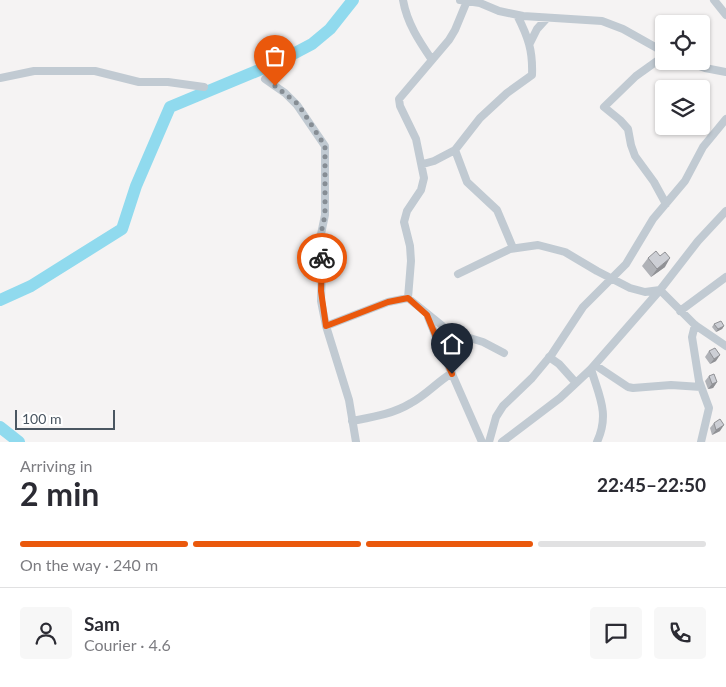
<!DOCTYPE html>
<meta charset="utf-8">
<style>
:root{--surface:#fff;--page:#f7f7f7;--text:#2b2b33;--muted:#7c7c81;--line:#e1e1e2;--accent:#ea580c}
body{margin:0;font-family:Lato,sans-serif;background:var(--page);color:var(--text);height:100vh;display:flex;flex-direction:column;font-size:19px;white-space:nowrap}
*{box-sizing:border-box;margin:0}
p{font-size:16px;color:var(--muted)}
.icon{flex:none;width:28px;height:28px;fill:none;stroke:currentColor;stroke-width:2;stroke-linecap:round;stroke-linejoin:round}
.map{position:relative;height:442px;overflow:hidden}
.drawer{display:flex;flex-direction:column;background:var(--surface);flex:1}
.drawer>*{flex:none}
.tools{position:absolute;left:655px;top:15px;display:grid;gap:10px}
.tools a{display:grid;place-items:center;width:55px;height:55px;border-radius:5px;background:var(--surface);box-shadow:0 1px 4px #0004;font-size:25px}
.scale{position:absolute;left:15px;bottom:12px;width:100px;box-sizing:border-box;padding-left:5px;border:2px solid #4a5661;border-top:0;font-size:14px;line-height:18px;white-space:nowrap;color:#4a5661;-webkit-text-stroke:4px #fff;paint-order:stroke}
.pin{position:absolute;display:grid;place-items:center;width:42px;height:42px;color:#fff;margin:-51px -21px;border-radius:50% 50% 50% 0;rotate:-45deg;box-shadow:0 0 5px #0007}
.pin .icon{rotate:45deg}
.courier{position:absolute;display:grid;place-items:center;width:50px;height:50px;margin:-25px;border:4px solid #ea580c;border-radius:50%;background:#fff;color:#222;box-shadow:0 1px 6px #0007}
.summary em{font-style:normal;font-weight:700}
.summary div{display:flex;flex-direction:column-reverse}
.summary{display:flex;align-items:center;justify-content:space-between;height:85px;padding:0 20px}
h1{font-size:32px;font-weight:700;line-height:38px}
.bar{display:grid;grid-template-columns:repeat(4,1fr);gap:8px 5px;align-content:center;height:60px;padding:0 20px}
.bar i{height:6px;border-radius:4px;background:var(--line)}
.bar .current{background:var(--accent)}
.bar p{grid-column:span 4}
.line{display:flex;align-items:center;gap:12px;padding:0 20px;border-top:1px solid var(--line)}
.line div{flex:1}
.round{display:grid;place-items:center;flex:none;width:52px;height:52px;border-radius:5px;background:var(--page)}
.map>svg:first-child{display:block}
</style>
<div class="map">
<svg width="726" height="442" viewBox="0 0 726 442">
<rect width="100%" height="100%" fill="#f5f3f3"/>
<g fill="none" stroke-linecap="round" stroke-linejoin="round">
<path stroke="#90daee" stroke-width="12" d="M0 300 31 286 122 229 136 186 170 107 276 63 312 44 330 29 353 0
M0 427 19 442"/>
<path stroke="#c1cad2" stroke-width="8" d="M403 0C407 23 419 41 432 60
M460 0 480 3 499 11 523 16 602 21 623 29 664 52
M714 0 726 15
M530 43 537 29 547 18
M664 56 636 76 604 107 620 120 628 129 631 145 635 156 654 182 666 204
M685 61 705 68 726 72
M0 78 34 71H95L139 82H168L204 87
M265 79 285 93 297 105 325 146V215L320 239 322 265 321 301 326 326 349 400 356 442
M455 150 467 182 497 210 513 248
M423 164 434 161 455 150 480 118 507 93 532 75C533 50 528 37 517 15
M458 274 510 249 538 245 565 252 597 271 630 288 645 292 660 290 695 325 726 346
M408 298 411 261 410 246 404 222 407 211 421 190 424 178 416 139 400 106 399 99 449 40 455 30 467 1 469 0
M680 311 726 277
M428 317 438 342 482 442
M695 325 692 337 699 381 709 408 701 442
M326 326 388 302 408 298 450 332 483 342 504 353
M549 357 559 364 576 383
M595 365 628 387 633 388 671 385 701 387
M591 369C599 396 610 414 597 442
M352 421C373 417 393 414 411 403 426 395 437 382 452 373
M489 442 496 417 503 406 532 378 552 354 583 307 626 264 653 219 685 181 703 147 726 119
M502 442 560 398 591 369 660 290 698 241 726 211"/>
</g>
<path fill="#b0b2b7" d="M648 258 665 267 651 277 642 266Z
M714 324 724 326 722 329 716 332 712 327Z
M709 351 716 361 710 364 705 357Z
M709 376 717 382 713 388 708 389 705 381Z
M714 423 720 431 712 435 710 428Z"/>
<path fill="#909195" d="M670 258 665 267 651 277 657 269Z
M724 326 722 329 716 332 718 329Z
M720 355 716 361 710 364 714 359Z
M717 382 713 388 708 389 712 384Z
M724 425 720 431 712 435 716 430Z"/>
<path fill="#cdcfd5" stroke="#909195" d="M656 251 660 256 665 252 670 258 657 269 648 258Z
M721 321 724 326 718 329 714 324Z
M715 348 720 355 714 359 709 351Z
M714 374 717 382 712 384 709 376Z
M720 419 724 425 716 430 714 423Z"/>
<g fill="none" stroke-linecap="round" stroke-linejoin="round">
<path stroke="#868d94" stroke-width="5" stroke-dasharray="0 9" d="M275 86 298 104 325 146V215L320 238 322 258"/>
<path stroke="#ea580c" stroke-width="6" d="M322 258 321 291 326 326 388 302 408 298 427 315 438 342 452 374"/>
</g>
</svg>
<div class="tools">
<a><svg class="icon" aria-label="locate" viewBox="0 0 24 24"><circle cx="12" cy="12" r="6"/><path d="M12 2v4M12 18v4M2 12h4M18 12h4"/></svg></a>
<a><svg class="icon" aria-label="layers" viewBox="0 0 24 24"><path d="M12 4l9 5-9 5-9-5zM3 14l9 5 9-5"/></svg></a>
</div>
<div class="scale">100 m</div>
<div class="pin" style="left:275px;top:86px;background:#ea580c"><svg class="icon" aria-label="bag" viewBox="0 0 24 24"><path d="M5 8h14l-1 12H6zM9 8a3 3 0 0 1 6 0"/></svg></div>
<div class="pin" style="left:452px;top:374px;background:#1f2937"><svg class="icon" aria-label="home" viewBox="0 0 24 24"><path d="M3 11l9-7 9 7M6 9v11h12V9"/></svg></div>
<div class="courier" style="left:322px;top:258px"><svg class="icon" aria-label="bike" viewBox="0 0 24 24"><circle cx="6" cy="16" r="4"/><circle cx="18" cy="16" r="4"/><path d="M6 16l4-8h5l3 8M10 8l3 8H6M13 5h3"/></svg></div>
</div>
<section class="drawer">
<div class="summary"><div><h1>2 min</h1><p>Arriving in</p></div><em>22:45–22:50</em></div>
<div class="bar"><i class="current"></i><i class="current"></i><i class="current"></i><i></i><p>On the way · 240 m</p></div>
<div class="line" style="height:90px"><a class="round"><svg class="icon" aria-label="person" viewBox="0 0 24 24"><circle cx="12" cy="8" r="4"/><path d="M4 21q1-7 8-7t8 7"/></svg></a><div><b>Sam</b><p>Courier · 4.6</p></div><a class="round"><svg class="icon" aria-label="chat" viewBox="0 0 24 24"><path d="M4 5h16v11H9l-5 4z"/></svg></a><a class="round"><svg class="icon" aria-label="phone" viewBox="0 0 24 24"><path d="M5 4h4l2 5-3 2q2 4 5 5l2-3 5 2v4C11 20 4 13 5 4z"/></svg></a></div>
</section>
